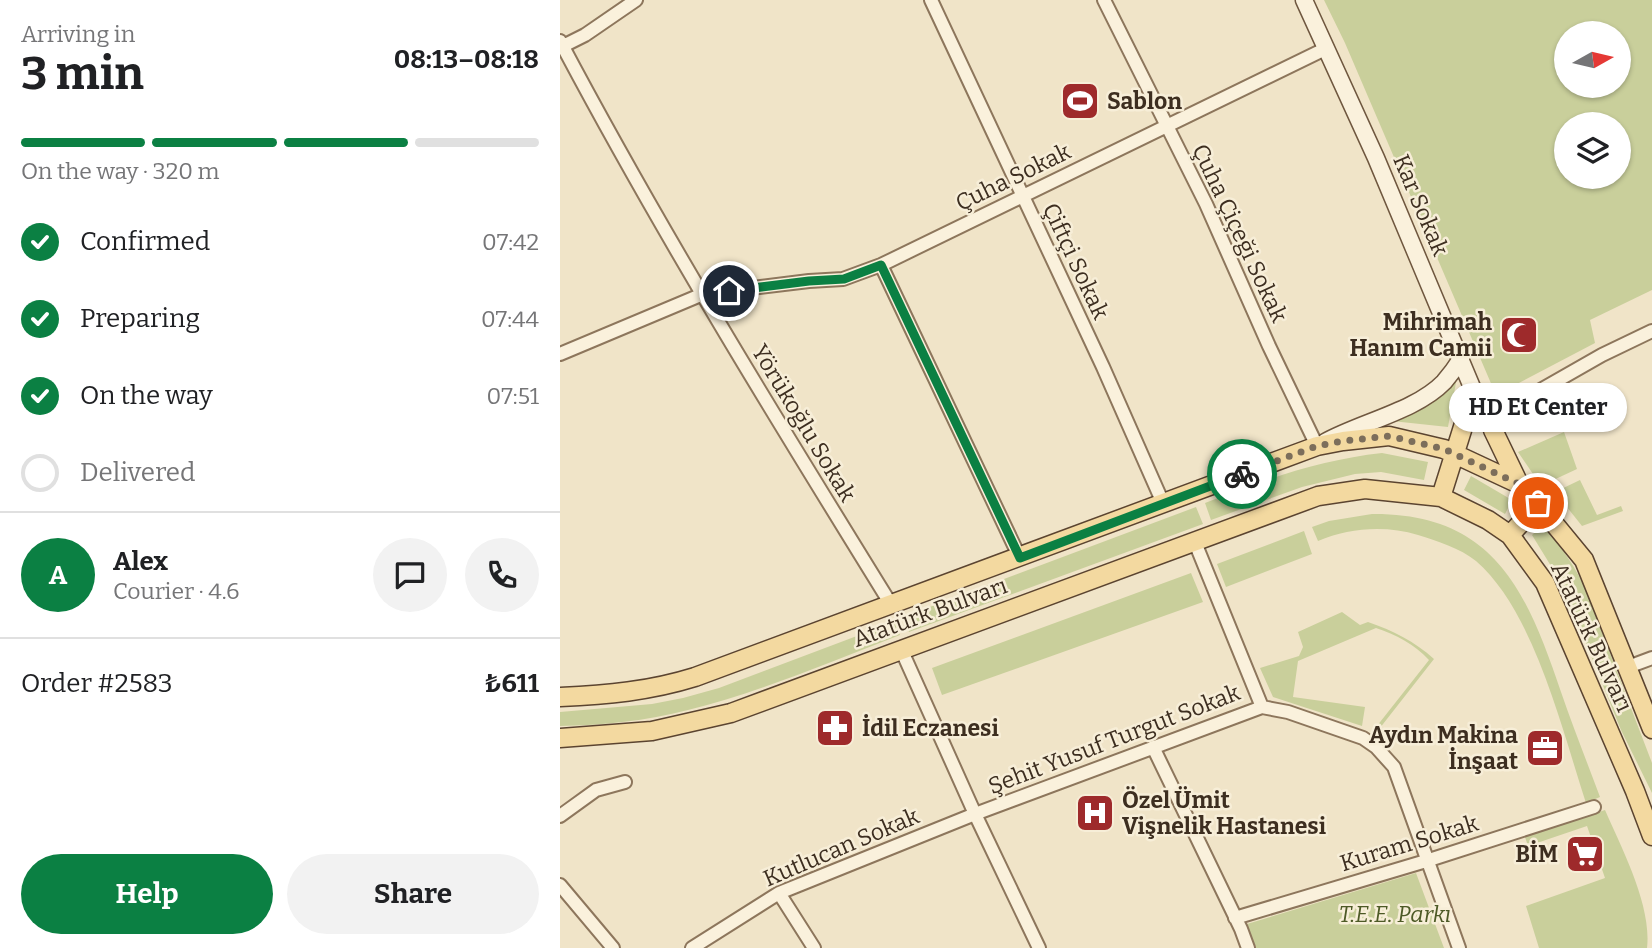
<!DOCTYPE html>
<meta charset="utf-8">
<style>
:root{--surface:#fff;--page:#f2f2f2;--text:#202124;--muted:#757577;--line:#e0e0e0;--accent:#0b8043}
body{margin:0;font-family:Bitter,serif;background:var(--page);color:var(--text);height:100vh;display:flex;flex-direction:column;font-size:26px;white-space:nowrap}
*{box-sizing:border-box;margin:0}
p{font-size:23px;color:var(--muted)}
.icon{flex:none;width:38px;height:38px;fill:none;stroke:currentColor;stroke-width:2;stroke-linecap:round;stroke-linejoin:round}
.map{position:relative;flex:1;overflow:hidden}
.sheet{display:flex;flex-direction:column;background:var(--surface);width:560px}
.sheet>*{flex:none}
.needle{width:46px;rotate:82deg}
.buttons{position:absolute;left:994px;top:21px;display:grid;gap:14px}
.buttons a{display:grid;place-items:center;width:77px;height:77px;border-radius:50%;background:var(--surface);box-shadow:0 2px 5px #0004;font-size:35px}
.pin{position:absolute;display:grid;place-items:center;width:60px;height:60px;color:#fff;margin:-30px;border:4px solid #fff;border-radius:50%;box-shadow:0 2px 7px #0007}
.courier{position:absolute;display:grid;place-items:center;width:70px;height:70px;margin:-35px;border:5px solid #0b8043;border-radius:50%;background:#fff;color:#222;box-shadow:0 2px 9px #0007}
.bubble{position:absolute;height:49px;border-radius:24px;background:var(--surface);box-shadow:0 2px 5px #0004;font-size:23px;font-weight:700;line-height:49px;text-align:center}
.headline em{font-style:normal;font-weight:700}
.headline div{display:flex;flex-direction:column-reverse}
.headline{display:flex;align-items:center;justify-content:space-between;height:119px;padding:0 21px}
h1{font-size:46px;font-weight:700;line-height:52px}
.bar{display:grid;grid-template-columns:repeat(4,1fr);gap:10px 7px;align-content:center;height:84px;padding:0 21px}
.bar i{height:9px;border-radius:5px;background:var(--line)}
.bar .active{background:var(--accent)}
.bar p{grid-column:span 4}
.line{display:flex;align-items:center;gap:18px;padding:0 21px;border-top:2px solid var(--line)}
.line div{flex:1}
.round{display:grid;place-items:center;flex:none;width:74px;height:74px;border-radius:37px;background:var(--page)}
ol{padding:0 21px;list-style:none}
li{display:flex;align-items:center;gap:21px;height:77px}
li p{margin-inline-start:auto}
li .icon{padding:7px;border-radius:50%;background:var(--accent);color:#fff;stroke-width:4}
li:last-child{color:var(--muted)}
li i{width:38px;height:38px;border:4px solid var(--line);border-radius:50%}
.action{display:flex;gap:14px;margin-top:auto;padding:14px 21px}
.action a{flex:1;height:80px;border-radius:42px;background:var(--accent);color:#fff;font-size:28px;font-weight:700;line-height:80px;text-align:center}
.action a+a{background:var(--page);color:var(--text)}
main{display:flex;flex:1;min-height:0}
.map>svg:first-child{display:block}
</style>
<main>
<section class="sheet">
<div class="headline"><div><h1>3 min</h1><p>Arriving in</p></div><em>08:13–08:18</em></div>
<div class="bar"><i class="active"></i><i class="active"></i><i class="active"></i><i></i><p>On the way · 320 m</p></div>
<ol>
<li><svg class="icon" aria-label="check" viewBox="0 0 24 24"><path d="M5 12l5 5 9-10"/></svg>Confirmed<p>07:42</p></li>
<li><svg class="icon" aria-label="check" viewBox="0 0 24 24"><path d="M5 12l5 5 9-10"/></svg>Preparing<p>07:44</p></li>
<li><svg class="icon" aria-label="check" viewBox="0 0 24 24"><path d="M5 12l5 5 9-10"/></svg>On the way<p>07:51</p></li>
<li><i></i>Delivered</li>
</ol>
<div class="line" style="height:126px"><b class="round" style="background:var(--accent);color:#fff">A</b><div><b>Alex</b><p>Courier · 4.6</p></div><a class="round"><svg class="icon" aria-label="chat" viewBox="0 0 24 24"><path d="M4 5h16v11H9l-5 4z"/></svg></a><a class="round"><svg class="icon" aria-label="phone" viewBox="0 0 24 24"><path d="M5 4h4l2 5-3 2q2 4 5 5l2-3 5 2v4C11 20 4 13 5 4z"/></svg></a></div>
<div class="line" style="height:91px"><div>Order #2583</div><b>₺611</b></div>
<div class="action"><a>Help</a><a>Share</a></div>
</section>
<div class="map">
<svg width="1092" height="948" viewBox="0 0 1092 948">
<rect width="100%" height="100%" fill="#f0e4c8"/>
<path fill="#c9cf9b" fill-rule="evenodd" d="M764 0H1092V290L1030 320 1035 343 936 395 785 43ZM1006 33H1059V86H1006ZM1006 124H1059V177H1006Z
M897 377 888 427 832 421C860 408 877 402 897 377Z
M1004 432 1017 469 987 483 973 474 958 452Z
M822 453 868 462 864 480 821 472 795 474 742 487 651 520 645 503C703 480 759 460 822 453Z
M911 476 952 500 945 514 904 490Z
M1020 480 1037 515 1061 506 1063 511 1022 526 995 492Z
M636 507 643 524 349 632 343 617Z
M812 514C935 513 967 592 1001 692 1013 727 1027 762 1040 797L1026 803C1002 730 974 611 916 561 900 548 877 541 858 535 825 525 789 528 758 541L752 527 769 521Z
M982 526C1002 547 1016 567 1027 593L1092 763V793L1061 730 1002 584 972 535Z
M744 531 752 554 666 587 657 564Z
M631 573 643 602 382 695 372 668Z
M782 612 800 625 808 622C834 631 854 641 874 659L816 733 813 731 869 660C854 644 837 635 816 628L738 661 733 697 805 707 802 726 713 697 700 668 739 656 743 647 738 632Z
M334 622 340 635C270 662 200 692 128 710 86 721 43 725 0 726V712L92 704 123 698 159 688Z
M1045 810C1062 849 1092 906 1087 948H979L966 906 1045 878 1027 826 968 846 965 837Z
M856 873 884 948H696L687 924Z"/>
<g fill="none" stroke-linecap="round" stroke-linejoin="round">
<defs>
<path id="street" d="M371 0 543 367 603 503
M544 0 646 204 709 346 757 446
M0 41C102 234 217 420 332 606
M3 46 25 35 76 0
M321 265 460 558
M0 354 143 294 249 281 283 279 321 265 767 48
M928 420 1042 355 1092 331
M634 540 702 707
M341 649 415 814 479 948
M1068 667 1092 658
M593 747 681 929 688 948
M0 816 36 790 65 782
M0 885 53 948
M219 893 254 948
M675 918 866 861 1034 807
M132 948 219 893 415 814 702 707 728 712 803 738 816 747 834 767 899 948"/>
<path id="secondary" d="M744 0 816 158 914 392 933 430
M765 442C801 422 856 411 884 382 890 375 896 367 901 359"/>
<path id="primary" d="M933 430 959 484
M881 497 914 392
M950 535 978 504
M0 697C47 695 90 691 135 677L757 446 783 441 829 436 884 449 959 484 978 504 1024 560 1092 729
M0 738 92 731 171 713 758 496 805 489 881 497 928 520 950 535 985 583 1075 791 1092 836"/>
</defs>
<use href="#street" stroke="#8d765c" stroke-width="16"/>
<use href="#secondary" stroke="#6f573f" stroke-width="19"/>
<use href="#primary" stroke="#5b4430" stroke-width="21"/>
<use href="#street" stroke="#faf1dc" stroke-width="12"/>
<use href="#secondary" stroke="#faf1dc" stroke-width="16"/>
<use href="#primary" stroke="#f3d9a0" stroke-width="18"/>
</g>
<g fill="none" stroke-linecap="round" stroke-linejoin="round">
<path stroke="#7c6e5b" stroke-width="7" stroke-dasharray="0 12.6" d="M682 474 757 446 783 441 829 436 884 449 959 484 978 503"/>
<path stroke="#0b8043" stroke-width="9" d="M169 291 249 281 284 279 321 265 460 558 682 474"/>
</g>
<defs>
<symbol id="stadium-square" viewBox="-11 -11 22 22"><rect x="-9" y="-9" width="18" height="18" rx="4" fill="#9e2a2b" stroke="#f7eed8"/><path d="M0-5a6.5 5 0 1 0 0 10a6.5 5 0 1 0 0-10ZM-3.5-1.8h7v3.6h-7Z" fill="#fff"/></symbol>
<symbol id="mosque-square" viewBox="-11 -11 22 22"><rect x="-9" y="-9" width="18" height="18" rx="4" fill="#9e2a2b" stroke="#f7eed8"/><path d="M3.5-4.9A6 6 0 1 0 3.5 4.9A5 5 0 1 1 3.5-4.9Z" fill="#fff"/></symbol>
<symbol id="pharmacy-square" viewBox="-11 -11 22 22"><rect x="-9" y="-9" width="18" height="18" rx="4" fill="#9e2a2b" stroke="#f7eed8"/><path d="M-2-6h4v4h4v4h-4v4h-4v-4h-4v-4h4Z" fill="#fff"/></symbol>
<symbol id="office-square" viewBox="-11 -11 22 22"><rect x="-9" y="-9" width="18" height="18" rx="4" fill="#9e2a2b" stroke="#f7eed8"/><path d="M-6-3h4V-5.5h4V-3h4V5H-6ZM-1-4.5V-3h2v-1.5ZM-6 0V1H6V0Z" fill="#fff"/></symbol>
<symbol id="hospital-square" viewBox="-11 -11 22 22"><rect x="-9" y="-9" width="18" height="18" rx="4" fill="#9e2a2b" stroke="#f7eed8"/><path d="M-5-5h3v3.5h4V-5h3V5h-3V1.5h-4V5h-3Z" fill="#fff"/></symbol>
<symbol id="supermarket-square" viewBox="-11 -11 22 22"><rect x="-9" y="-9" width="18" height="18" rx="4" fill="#9e2a2b" stroke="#f7eed8"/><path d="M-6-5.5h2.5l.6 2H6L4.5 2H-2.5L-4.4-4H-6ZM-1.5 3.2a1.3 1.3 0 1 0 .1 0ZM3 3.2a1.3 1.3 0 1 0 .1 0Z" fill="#fff"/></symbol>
</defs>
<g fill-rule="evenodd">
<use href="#stadium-square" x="498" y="79" width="44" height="44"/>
<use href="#mosque-square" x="937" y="313" width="44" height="44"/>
<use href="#pharmacy-square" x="253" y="706" width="44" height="44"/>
<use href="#office-square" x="963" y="726" width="44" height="44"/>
<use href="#hospital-square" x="513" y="791" width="44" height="44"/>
<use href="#supermarket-square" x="1003" y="832" width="44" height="44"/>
</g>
<g text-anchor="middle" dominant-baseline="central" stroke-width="5" stroke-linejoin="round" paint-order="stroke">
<g font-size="23" font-weight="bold" fill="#3d2e20" stroke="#f7eed8" text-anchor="start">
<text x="547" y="101">Sablon</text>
<text x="932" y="322" text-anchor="end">Mihrimah<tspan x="932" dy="26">Hanım Camii</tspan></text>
<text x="302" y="728">İdil Eczanesi</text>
<text x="958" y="735" text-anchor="end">Aydın Makina<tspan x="958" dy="26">İnşaat</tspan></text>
<text x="562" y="800">Özel Ümit<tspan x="562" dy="26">Vişnelik Hastanesi</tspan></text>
<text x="998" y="854" text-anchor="end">BİM</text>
</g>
<g font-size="23" fill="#3d2e20" stroke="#f7eed8">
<text transform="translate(453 177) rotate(-26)">Çuha Sokak</text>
<text transform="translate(861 205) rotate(67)">Kar Sokak</text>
<text transform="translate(680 233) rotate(65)">Çuha Çiçeği Sokak</text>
<text transform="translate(516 261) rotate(65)">Çiftçi Sokak</text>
<text transform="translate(244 423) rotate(59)">Yörükoğlu Sokak</text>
<text transform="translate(370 612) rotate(-20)">Atatürk Bulvarı</text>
<text transform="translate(1032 637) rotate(65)">Atatürk Bulvarı</text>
<text transform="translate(554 739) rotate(-21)">Şehit Yusuf Turgut Sokak</text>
<text transform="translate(849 843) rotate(-17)">Kuram Sokak</text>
<text transform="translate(281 847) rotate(-23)">Kutlucan Sokak</text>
</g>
<g font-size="23" font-style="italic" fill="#4d5a26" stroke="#f7eed8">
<text x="835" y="914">T.E.E. Parkı</text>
</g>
</g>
</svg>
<div class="buttons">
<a><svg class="needle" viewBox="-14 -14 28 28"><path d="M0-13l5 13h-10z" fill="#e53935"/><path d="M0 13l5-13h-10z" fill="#757577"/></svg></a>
<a><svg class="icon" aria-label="layers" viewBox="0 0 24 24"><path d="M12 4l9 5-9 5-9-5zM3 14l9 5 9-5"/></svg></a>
</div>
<div class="pin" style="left:978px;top:503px;background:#ea580c"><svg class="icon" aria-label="bag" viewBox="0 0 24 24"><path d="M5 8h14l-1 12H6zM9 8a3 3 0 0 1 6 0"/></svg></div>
<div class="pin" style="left:169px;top:291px;background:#1f2937"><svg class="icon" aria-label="home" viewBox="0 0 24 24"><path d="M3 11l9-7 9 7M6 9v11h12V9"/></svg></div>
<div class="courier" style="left:682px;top:474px"><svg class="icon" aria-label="bike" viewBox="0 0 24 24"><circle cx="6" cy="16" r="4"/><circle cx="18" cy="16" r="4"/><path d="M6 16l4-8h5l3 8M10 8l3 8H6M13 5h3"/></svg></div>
<div class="bubble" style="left:889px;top:383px;width:178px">HD Et Center</div>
</div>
</main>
